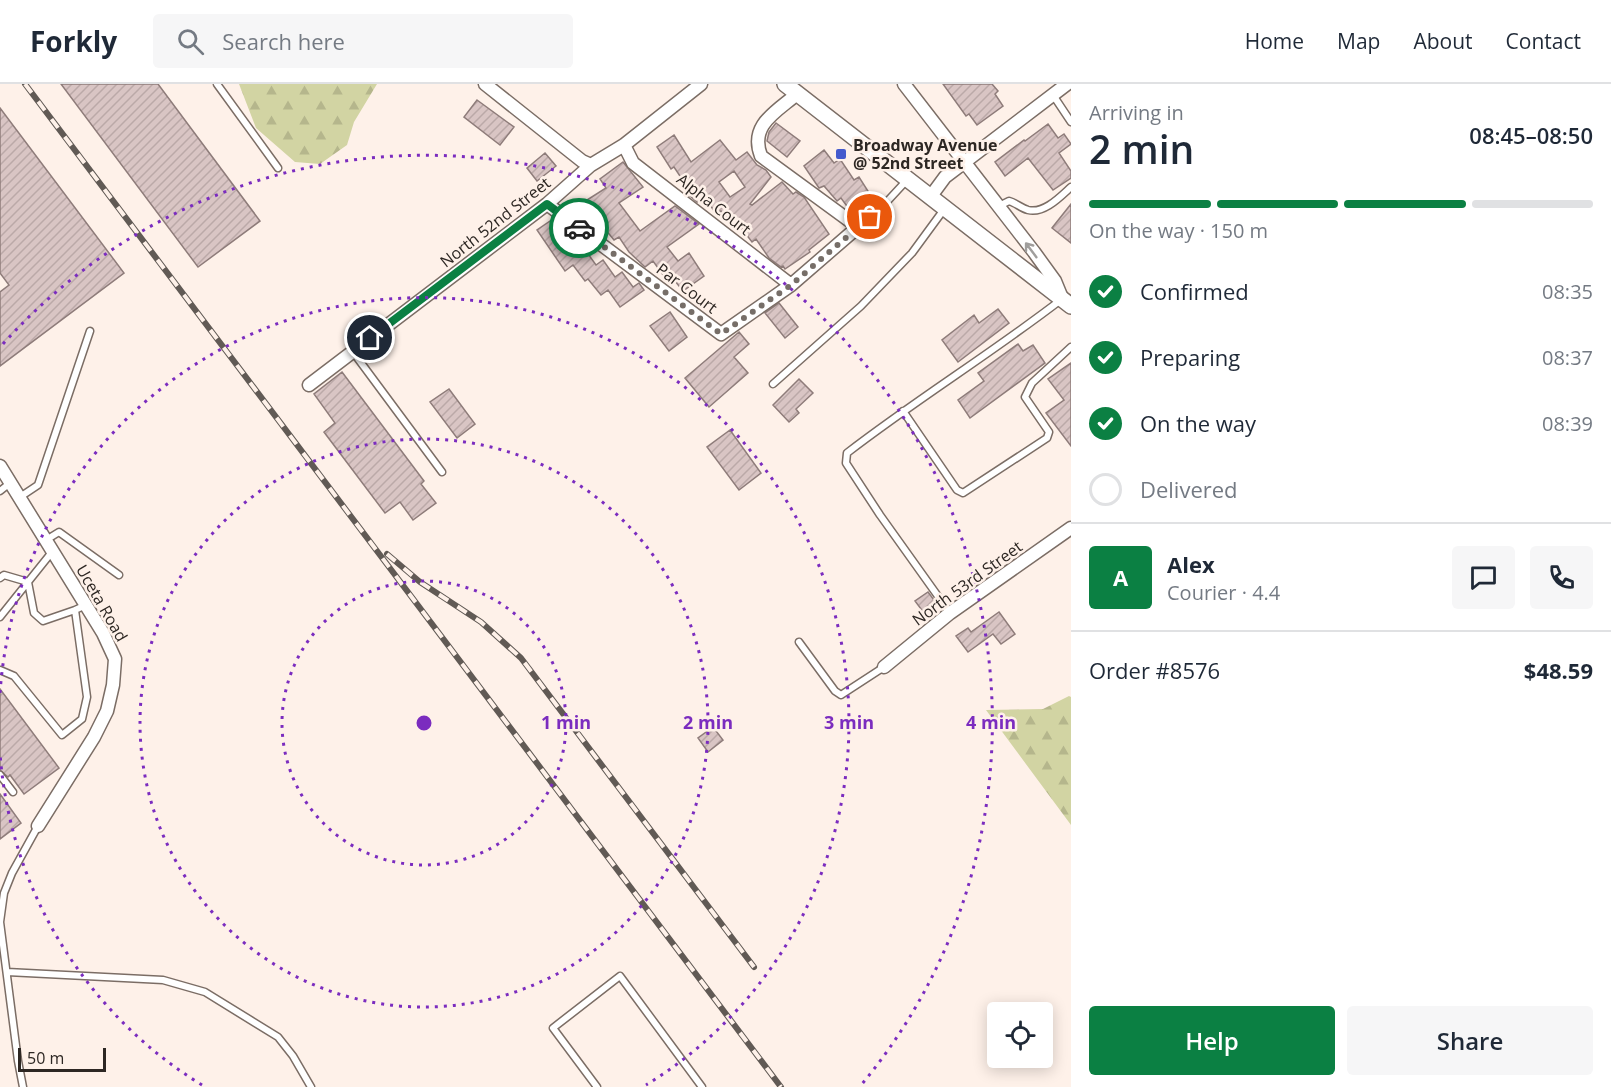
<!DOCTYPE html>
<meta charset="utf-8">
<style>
:root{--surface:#fff;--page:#f6f6f7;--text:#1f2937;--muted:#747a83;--line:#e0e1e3;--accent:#0b8043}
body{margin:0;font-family:"Open Sans",sans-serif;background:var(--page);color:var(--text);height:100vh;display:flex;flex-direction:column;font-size:22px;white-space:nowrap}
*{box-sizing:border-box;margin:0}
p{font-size:20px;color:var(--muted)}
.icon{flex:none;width:33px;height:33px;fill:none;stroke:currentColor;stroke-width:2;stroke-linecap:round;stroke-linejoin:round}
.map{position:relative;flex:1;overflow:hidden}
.sheet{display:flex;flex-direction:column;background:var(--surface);width:540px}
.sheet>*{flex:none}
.tools{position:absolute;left:987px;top:918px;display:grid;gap:12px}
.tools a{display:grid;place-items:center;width:66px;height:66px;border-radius:6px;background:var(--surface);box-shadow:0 3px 15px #0003;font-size:30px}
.scale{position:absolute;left:18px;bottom:15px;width:88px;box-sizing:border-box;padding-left:6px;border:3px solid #2d2723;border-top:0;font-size:16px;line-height:21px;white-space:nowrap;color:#2d2723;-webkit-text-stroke:4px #fef1e9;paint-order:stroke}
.pin{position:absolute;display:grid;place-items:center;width:51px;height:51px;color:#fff;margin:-26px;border:3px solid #fff;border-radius:50%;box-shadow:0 2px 6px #0007}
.courier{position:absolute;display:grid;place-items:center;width:60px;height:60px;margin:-30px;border:4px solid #0b8043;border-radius:50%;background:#fff;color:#222;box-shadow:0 2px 8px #0007}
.headline em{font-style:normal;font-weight:600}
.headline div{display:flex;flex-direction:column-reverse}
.headline{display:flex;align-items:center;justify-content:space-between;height:102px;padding:0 18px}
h1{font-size:39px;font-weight:600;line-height:45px}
.bar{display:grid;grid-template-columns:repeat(4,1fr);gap:9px 6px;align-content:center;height:72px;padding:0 18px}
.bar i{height:8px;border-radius:4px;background:var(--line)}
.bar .current{background:var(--accent)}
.bar p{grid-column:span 4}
.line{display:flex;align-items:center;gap:15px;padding:0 18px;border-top:2px solid var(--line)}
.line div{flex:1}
.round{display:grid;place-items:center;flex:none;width:63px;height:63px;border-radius:6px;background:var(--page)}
ol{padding:0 18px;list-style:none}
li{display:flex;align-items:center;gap:18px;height:66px}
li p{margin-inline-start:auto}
li .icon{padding:6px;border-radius:50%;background:var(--accent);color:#fff;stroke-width:4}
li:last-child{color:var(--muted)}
li i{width:33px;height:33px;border:3px solid var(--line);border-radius:50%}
.primary-button{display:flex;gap:12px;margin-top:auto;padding:12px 18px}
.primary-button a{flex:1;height:69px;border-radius:6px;background:var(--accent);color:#fff;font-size:24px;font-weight:600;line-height:69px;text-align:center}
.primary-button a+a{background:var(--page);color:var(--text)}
header{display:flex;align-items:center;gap:36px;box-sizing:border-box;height:84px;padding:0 30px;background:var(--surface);border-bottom:2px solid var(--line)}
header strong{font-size:28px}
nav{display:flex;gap:33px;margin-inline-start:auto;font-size:21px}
.search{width:420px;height:54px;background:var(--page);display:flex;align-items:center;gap:15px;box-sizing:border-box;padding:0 21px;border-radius:6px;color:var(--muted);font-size:22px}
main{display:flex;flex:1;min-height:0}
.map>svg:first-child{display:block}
</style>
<header>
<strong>Forkly</strong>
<div class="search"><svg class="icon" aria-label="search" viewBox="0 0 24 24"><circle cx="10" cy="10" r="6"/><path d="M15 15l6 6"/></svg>Search here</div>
<nav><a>Home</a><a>Map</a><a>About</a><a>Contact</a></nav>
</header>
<main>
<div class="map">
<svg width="1071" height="1003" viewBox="0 0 1071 1003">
<defs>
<pattern id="forest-firs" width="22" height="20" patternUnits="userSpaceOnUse" patternTransform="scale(1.5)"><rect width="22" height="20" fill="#d2d4a3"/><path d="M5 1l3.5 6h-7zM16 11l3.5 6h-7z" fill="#b5b68c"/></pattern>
<pattern id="building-hatch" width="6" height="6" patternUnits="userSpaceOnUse" patternTransform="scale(1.5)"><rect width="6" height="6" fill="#d9c5c4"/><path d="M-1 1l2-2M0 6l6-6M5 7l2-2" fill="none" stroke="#bba9a8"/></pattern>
</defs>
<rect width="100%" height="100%" fill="#fef1e9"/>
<path fill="url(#forest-firs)" d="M239 0H377L354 38 347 61 320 80 295 78 256 44Z
M1069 612 1071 613V741L986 626 1043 625Z"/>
<path fill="url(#building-hatch)" stroke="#8e7c7a" stroke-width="1.5" fill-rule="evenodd" d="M61 0H158L260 137 198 183Z
M943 0H992L998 7 995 10 1003 22 977 41 969 30 966 32Z
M477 16 514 43 500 61 464 33Z
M0 24 124 189 0 282V208L9 201 0 189Z
M776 39 800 57 787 73 767 57 769 48Z
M1048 40 1058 54 1064 50 1071 60 1059 69 1071 87V94L1053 106 1028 74 1005 92 995 78 1024 56 1025 57Z
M674 51 691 78 720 56 736 76 747 68 757 81 766 86 771 93 750 120 752 121 782 98 793 110 796 108 804 113 829 150 809 166 810 168 785 185 783 182 781 183 769 174 756 155 752 158 739 141 735 144 721 127 716 130 705 113 697 118 690 112 692 110 674 83 671 85 657 63ZM734 87 745 103 730 113 719 98Z
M824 66 834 79 840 75 854 96 859 93 873 115 852 129 841 114 837 117 824 102 819 104 804 82Z
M545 69 556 82 537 97 527 84Z
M623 78 643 103 619 119 640 147 675 122 699 140 667 163 678 177 689 169 704 192 683 207 671 192 666 195 653 177 645 183 629 168 619 153 614 156 601 140 595 145 576 123 606 104 600 95Z
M1071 120V159L1052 144Z
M553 135 565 152 570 148 573 149 596 181 603 176 615 193 622 188 633 203 639 199 644 206 620 223 608 206 601 211 588 195 585 197 573 181 565 187 537 146Z
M779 219 798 243 785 254 765 229Z
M998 225 1009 239 958 278 942 256 974 231 979 239Z
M670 228 687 253 669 267 650 242Z
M739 248 749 260 734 273 748 289 709 323 685 294Z
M1018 260 1023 267 1033 261 1045 279 970 334 958 316 984 297 978 289Z
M1071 279V362L1046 329 1064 316 1048 295Z
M342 288 424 397 421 400 436 419 413 436 400 418 385 429 324 348 335 339 314 310Z
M799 295 813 309 796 325 799 329 789 338 773 321Z
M449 305 475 340 457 354 430 318Z
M730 346 761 389 739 406 707 363Z
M928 508 937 520 924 529 915 517Z
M999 528 1015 550 1001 560 993 550 968 568 956 552 968 544 971 548Z
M0 605 59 684 24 710 10 691 8 693 0 686Z
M713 643 723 656 708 668 698 654Z
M0 710 21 739 0 755Z"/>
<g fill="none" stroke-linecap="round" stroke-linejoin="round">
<defs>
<path id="service" d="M217 0 278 84
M1053 11 1071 38
M999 122 1009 117C1016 119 1021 124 1028 126 1044 130 1060 113 1071 103
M858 143 882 123 907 96
M353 268 442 388
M773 300 861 222 912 169 945 124
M903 327 957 406 963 409 1047 354 1049 348 1025 313 1032 299 1071 263
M0 407 10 399
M20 413 38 401 90 247
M46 456 59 448 119 491
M0 494 4 491 28 498 34 529 43 537 75 526
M950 529 880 431 846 379 847 369C917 315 992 269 1062 215
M0 533 52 468
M799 558 835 607 841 611 884 583
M0 586 14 592 62 651 82 635 87 613 75 526 86 521
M0 691 13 708
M7 888 163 896 205 908 278 953 293 972 311 1003
M23 1003 18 977 0 838 4 809 12 789 38 742
M597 1003 553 944 620 892 702 1003"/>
<path id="minor" d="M485 0 582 77 591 81
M904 0 1034 168 1055 197 1062 214
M624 61 633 79 791 201
M931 112 945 93 1067 0
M547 120 721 250 791 201 858 143 761 72C749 41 776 28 797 10
M309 301 547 120 591 81 624 61 701 0
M0 382 103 549 115 575 113 601 107 627 94 653 38 742
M884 583 950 529 1071 444"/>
<path id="tertiary" d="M785 0 1071 222"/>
</defs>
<use href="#service" stroke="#7b6d65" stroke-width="9"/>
<use href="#minor" stroke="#7b6d65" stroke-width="15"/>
<use href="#tertiary" stroke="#7b6d65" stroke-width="18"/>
<use href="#service" stroke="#fff" stroke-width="6"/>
<use href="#minor" stroke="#fff" stroke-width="12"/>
<use href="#tertiary" stroke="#fff" stroke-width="15"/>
<defs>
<path id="rail" d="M25 0 781 1003
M387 470 420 498 481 538 521 574 754 883"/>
</defs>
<use href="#rail" stroke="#615a55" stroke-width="6"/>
<use href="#rail" stroke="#fef1e9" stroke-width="4" stroke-dasharray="11" stroke-linecap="butt"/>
</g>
<defs><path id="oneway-shaft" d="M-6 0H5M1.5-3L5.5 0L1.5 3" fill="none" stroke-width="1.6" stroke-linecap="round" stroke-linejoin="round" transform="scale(1.5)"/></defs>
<use stroke="#a09e9c" href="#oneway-shaft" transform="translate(1031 166) rotate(-127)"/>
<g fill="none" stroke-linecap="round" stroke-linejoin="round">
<path stroke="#766e68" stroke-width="6" stroke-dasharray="0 10.8" d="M579 144 721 250 791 201 870 133"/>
<path stroke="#0b8043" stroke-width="8" d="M370 254 547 120 579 144"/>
</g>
<g fill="none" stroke="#7b2cbf" stroke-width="3" stroke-dasharray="3 6">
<circle cx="424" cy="639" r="142"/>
<circle cx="424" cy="639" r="284"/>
<path d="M202 1001A425 425 0 0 1 0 669M0 609A425 425 0 1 1 646 1001"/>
<path d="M3 260A567 567 0 0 1 862 1000"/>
</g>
<rect fill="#445acd" stroke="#fef1e9" stroke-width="2" x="835" y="64" width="12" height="12" rx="3"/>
<g text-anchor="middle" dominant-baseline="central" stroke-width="5" stroke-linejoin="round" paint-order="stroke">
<g font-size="16" font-weight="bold" fill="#2d2723" stroke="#fef1e9" text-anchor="start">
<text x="853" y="61">Broadway Avenue<tspan x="853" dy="18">@ 52nd Street</tspan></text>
</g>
<g font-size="16" fill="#2d2723" stroke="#fef1e9">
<text transform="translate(714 120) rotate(38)">Alpha Court</text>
<text transform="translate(495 138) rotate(-38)">North 52nd Street</text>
<text transform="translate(687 204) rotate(37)">Par Court</text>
<text transform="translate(967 499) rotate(-36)">North 53rd Street</text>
<text transform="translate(102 519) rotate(60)">Uceta Road</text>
</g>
</g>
<circle cx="424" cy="639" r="9" fill="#7b2cbf" stroke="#fef1e9" stroke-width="3"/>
<g font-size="18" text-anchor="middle" font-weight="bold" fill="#7b2cbf" stroke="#fef1e9" stroke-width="5" stroke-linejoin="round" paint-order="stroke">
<text x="566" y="645">1 min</text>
<text x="708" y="645">2 min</text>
<text x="849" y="645">3 min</text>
<text x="991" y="645">4 min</text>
</g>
</svg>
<div class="tools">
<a><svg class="icon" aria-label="locate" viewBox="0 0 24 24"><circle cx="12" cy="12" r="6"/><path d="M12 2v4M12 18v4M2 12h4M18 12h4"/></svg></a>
</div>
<div class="scale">50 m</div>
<div class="pin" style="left:870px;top:133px;background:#ea580c"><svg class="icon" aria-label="bag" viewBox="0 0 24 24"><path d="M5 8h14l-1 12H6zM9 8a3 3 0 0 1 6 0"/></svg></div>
<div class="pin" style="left:370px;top:254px;background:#1f2937"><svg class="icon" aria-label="home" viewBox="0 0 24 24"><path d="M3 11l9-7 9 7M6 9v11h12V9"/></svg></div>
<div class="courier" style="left:579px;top:144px"><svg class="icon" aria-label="car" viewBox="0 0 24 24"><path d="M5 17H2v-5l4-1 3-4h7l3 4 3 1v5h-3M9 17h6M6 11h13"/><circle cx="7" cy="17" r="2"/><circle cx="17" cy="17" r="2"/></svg></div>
</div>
<section class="sheet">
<div class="headline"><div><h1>2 min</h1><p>Arriving in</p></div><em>08:45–08:50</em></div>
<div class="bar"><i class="current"></i><i class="current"></i><i class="current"></i><i></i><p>On the way · 150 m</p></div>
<ol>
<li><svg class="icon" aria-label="check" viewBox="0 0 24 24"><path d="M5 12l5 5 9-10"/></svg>Confirmed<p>08:35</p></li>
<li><svg class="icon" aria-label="check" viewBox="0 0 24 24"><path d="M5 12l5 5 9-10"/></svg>Preparing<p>08:37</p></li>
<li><svg class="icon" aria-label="check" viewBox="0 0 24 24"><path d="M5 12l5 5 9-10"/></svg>On the way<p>08:39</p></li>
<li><i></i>Delivered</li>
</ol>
<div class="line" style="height:108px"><b class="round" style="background:var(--accent);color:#fff">A</b><div><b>Alex</b><p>Courier · 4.4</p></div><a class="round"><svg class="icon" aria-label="chat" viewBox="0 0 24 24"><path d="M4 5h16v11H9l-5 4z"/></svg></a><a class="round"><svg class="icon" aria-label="phone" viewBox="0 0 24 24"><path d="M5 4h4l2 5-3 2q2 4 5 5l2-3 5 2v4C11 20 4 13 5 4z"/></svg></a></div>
<div class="line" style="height:78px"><div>Order #8576</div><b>$48.59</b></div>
<div class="primary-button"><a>Help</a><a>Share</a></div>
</section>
</main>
